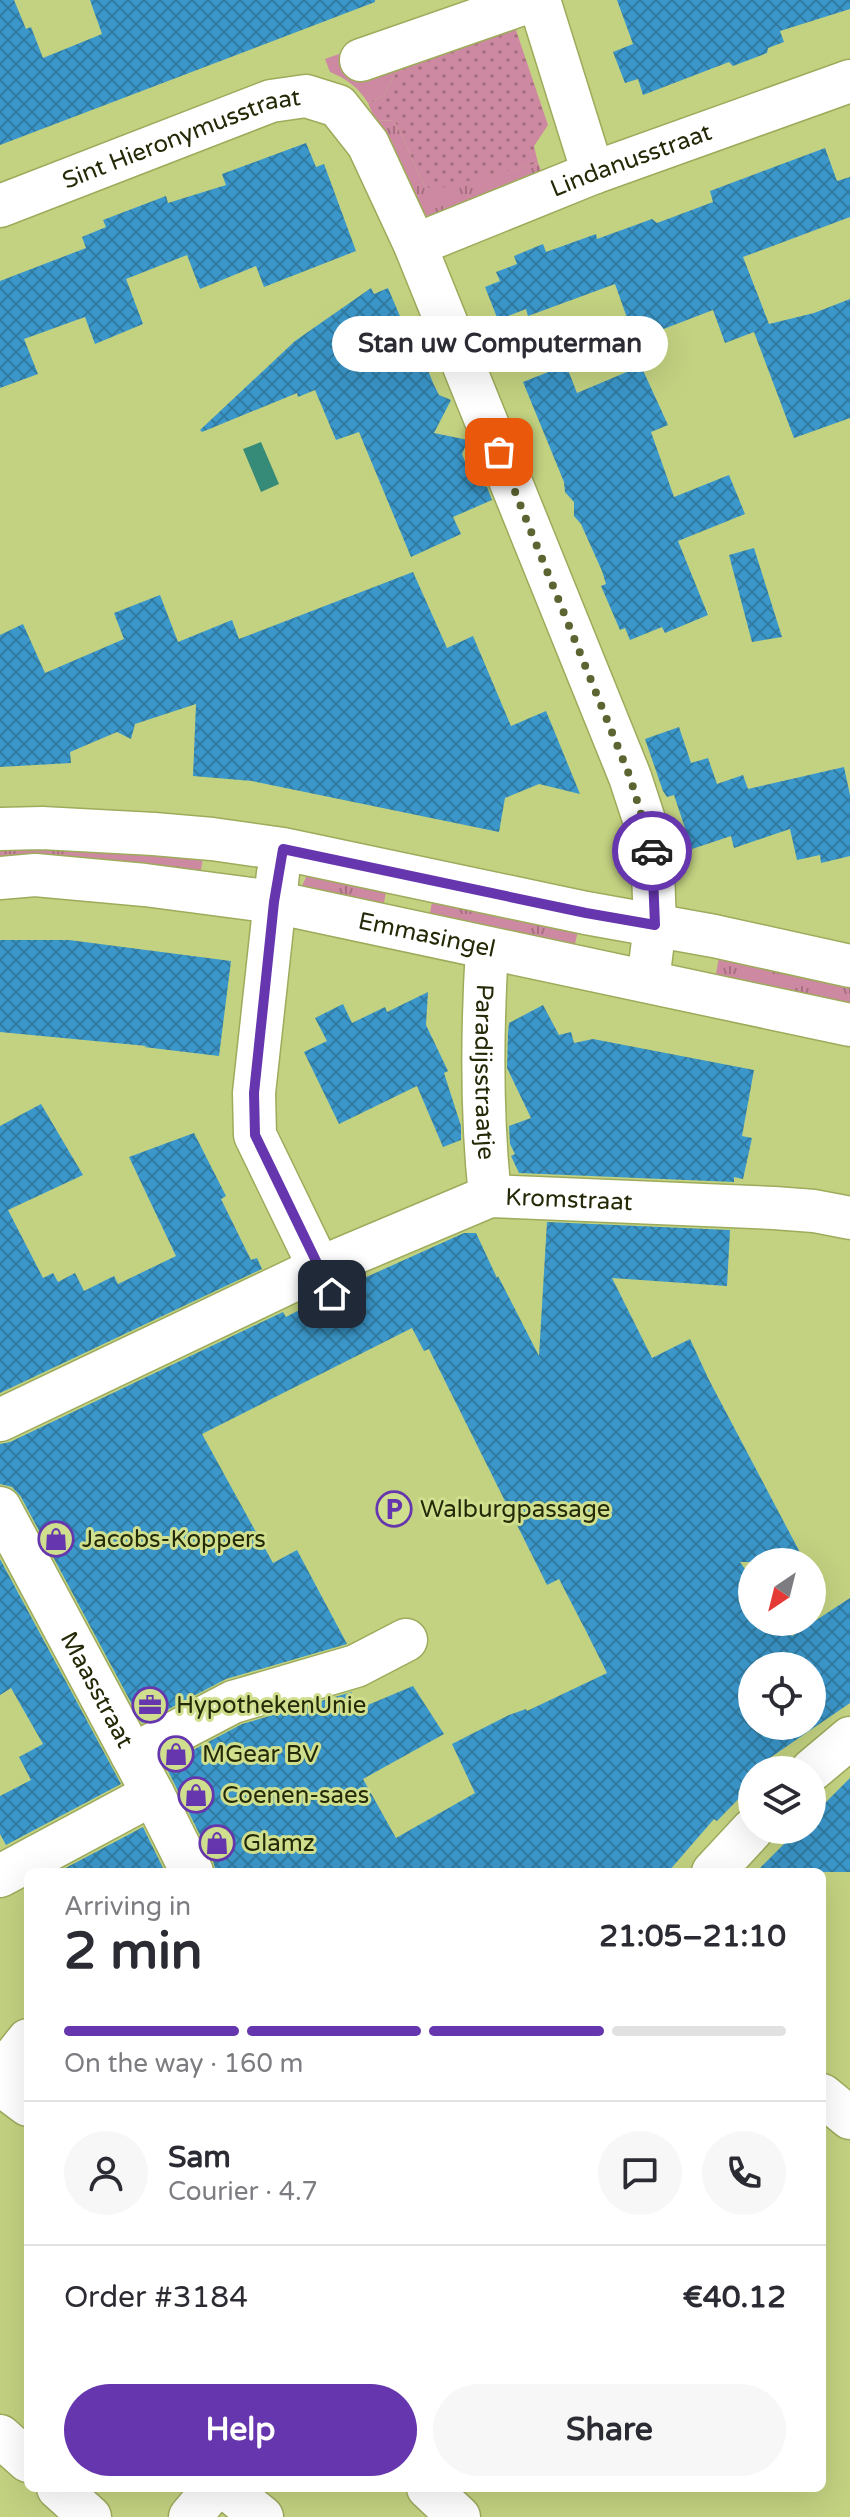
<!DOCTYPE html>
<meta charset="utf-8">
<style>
:root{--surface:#fff;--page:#f7f7f7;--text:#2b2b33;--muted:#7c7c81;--line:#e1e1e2;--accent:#6536ad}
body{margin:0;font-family:"Varela Round",sans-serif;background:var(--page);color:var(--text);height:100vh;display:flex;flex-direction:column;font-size:30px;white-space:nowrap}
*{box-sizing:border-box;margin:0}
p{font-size:26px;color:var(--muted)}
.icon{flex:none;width:44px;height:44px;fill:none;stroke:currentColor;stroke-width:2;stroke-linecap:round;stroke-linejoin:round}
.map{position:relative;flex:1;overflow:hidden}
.drawer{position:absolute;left:24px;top:1868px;width:802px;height:624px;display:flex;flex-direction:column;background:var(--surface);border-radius:12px;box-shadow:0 8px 32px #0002}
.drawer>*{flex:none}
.needle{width:52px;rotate:215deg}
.controls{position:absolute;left:738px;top:1548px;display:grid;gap:16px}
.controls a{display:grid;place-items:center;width:88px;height:88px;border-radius:50%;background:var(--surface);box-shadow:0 8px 32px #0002;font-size:40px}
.pin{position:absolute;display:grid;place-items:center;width:68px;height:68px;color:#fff;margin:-34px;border-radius:16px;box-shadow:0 4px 12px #0006}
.courier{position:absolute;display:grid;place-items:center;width:80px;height:80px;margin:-40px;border:6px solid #6536ad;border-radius:50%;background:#fff;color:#222;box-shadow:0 2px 10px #0007}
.bubble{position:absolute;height:56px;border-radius:28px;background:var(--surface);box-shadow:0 8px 32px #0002;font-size:26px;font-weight:800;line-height:56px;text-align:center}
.headline em{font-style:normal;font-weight:800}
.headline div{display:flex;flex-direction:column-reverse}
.headline{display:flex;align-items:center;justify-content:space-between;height:136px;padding:0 40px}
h1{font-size:52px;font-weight:800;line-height:60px}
.bar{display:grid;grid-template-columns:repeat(4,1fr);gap:12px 8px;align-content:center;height:96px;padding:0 40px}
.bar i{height:10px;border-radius:6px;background:var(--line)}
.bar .selected{background:var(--accent)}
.bar p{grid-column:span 4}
.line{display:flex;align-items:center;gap:20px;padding:0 40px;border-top:2px solid var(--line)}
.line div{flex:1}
.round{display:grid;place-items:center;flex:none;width:84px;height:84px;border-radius:42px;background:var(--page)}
.primary-button{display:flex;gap:16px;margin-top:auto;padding:16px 40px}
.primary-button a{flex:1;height:92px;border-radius:48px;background:var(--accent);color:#fff;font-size:32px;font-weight:800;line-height:92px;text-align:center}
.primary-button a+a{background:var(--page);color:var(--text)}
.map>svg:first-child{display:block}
</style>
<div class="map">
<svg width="850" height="2517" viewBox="0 0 850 2517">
<defs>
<pattern id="grass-tufts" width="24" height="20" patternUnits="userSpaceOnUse" patternTransform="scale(2)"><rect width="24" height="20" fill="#cd89a1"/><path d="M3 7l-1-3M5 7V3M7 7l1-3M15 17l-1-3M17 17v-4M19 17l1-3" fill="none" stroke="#a67081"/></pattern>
<pattern id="park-dots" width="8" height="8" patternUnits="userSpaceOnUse" patternTransform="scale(2)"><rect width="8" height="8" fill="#cd89a1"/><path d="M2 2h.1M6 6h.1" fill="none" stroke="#a67081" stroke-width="1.8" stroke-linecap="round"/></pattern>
<pattern id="building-cross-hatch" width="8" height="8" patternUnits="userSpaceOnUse" patternTransform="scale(2)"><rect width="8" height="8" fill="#3b97ca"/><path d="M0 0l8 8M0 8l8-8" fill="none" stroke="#317ba2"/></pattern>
</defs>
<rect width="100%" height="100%" fill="#c3d281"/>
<path fill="url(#grass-tufts)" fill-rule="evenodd" d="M353 49 404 57 384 95 368 103C358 87 347 79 330 72L325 59Z
M375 120 395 121 424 185 433 189 538 163 545 180 430 217 420 213Z
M0 840 204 852 199 881 0 869Z
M308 873 580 922 572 957 300 890ZM386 892 432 902 429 918 383 908Z
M720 951 850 979V1013L714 985Z"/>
<path fill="url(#park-dots)" d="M505 24 516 30 548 125 534 146 538 163 433 190 424 185 395 121 375 120 368 103 384 95 404 57Z"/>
<path fill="#358a78" d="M261 442 279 484 261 492 243 449Z"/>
<path fill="url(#building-cross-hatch)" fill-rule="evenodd" d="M0 0H14L26 29 31 27 43 58 102 34 90 0H375V2L0 145Z
M617 0H850V9L780 31 784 42 768 48 767 53 733 66 729 62 643 95 638 79 625 83 613 52 633 44Z
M306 143 316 167 324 164 356 251 264 287 256 266 200 289 187 255 126 279 143 324 95 344 85 317 24 339 38 374 0 388V281L86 248 82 237 106 227 103 220 166 196 168 203 226 185 222 174Z
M825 148 837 181 850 177V217L743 257 769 324 814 313 850 299V418L794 438 754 332 725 343 713 310 635 340 615 284 528 316 526 309 498 320 485 287 500 281 496 272 517 264 514 256 543 244 546 252 596 234 597 239 652 219 657 223 713 202 710 191Z
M371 288 374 294 388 288 413 347 428 341 433 352 426 365 433 383 439 395 451 400 434 433 468 440 462 454 474 484 487 487 492 500 453 517 461 534 411 557 359 432 336 440 315 390 298 397 297 393 202 432 200 430 295 341Z
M566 365 577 393 641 366 668 425 651 432 674 497 729 475 745 514 678 541 708 615 665 633 662 627 630 640 625 628 620 630 601 586 606 584 602 571 581 524 574 516V502L565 492 564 482 523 382Z
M754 548 782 637 752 642 729 555Z
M413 572 447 648 473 636 511 726 546 711 580 794 539 784 505 798 499 832 252 781 193 776 196 704 135 724 131 739 117 732 70 752 71 763 0 767V635L23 624 45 673 124 639 114 613 160 595 178 642 232 620 239 639Z
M679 727 691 763 708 758 717 784 743 775 748 789 844 767 850 795V856L821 863 820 855 797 860 790 829 734 848 731 836 692 849 674 795 667 797 663 791 645 739Z
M0 940H69L231 961 219 1056 144 1047 147 1046 0 1032Z
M428 992 426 1025 448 1071 444 1073 461 1126V1140L443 1147 417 1086 339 1124 304 1052 327 1041 315 1018 343 1004 352 1023 385 1007 387 1012Z
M543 1005 559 1035 571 1032 574 1043 593 1039 754 1070 742 1136 752 1138 743 1179 734 1177V1182L519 1173 511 1156 515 1154 510 1144 509 1126 531 1118 507 1068 508 1033 509 1023Z
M41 1104 83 1175 8 1210 43 1278 53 1273 58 1282 75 1273 84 1291 114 1276 118 1284 176 1256 129 1157 194 1133 226 1196 221 1199 251 1260 257 1258 262 1269 0 1393V1126Z
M547 1222 730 1230 727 1286 612 1278 652 1358 690 1339 709 1380 805 1562H740L752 1579V1622H783L792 1636 850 1598V1703L752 1770V1785L717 1821 714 1819 668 1872H216L213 1861 165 1765 242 1724 352 1692 344 1715 413 1686 444 1734 363 1779 396 1838 475 1793 452 1744 509 1715 526 1709 527 1711 607 1673 586 1631 559 1579 547 1585 429 1349 424 1351 412 1328 202 1434 273 1563 297 1550 347 1644 226 1679 142 1723 21 1497 12 1487 0 1484V1444L10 1442 283 1312 286 1317 311 1304 318 1312 328 1316 341 1314 351 1305 355 1295 353 1283 464 1233H476L497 1278 498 1276 539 1356ZM752 1666H812V1726H752Z
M0 1559 121 1784 6 1845 0 1834V1796L31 1780 19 1757 43 1744 11 1688 0 1695Z
M850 1778V1872H756L798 1830H812V1816Z
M143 1827 165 1872H58Z"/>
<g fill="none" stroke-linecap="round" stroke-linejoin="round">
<defs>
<g id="minor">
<path d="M539 0 593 173"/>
<path d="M361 60 534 0"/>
<path id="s1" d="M0 206 271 101 306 96 338 106 368 144 415 245 630 777 652 844 655 925 648 981"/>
<path id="s2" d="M415 245 593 173 850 81"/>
<path d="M0 829 42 828 154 834 212 839 283 849 586 913 714 936 850 966"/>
<path d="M278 873 254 1093 255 1135 331 1292"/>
<path id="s3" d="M0 878 35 875 145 885 274 902 850 1025"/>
<path id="s4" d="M487 948C482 1031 481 1113 490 1196"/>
<path id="s5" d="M0 1420 319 1268 490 1196 774 1208 814 1211 850 1218"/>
<path id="s6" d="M0 1508 153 1794 192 1872"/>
<path d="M132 1755 233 1702 356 1666 406 1640"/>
<path d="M812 1770 850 1738"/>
<path d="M713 1872 752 1830"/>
<path d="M0 1876 153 1794"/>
<path d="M0 2075 28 2040"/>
<path d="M0 2084 28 2105"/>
<path d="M822 2095 850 2118"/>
<path d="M0 2436 28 2461"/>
<path d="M58 2488 90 2517"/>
<path d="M226 2488 262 2517"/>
<path d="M428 2488 459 2517"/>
<path d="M190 2517 214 2488"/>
</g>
</defs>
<use href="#minor" stroke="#9dab5b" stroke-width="45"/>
<use href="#minor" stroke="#fff" stroke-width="42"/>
</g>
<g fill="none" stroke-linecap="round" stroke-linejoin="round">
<path stroke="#5c6432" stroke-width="8" stroke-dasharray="0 14.4" d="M499 452 630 777 652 851"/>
<path stroke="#6536ad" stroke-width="10" d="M332 1294 255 1135 254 1093 274 902 283 849 586 913 655 925 652 851"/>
</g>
<defs>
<symbol id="parking-ring" viewBox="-11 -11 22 22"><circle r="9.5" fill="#d0df8e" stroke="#6536ad" stroke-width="1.5"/><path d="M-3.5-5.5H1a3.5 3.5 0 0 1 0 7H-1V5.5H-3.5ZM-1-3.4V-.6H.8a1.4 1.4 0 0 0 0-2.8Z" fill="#6536ad"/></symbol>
<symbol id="shop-ring" viewBox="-11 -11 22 22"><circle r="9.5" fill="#d0df8e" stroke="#6536ad" stroke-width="1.5"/><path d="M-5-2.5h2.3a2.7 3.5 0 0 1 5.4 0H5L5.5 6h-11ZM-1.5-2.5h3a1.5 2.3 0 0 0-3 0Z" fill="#6536ad"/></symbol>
<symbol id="office-ring" viewBox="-11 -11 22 22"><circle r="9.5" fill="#d0df8e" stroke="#6536ad" stroke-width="1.5"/><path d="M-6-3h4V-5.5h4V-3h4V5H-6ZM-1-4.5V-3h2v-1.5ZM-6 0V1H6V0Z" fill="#6536ad"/></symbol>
</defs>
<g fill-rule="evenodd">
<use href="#parking-ring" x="374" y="1489" width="40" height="40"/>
<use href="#shop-ring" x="36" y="1519" width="40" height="40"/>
<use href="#office-ring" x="130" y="1685" width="40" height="40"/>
<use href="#shop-ring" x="156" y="1734" width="40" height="40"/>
<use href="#shop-ring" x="176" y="1775" width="40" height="40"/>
<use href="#shop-ring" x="197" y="1823" width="40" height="40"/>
</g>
<g text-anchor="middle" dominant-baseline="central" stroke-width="6" stroke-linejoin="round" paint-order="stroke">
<g font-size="24" fill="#242907" stroke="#d0df8e">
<text stroke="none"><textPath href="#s1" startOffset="194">Sint Hieronymusstraat</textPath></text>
<text stroke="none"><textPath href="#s2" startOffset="232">Lindanusstraat</textPath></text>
<text stroke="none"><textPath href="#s3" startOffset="432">Emmasingel</textPath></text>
<text stroke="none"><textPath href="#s4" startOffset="124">Paradijsstraatje</textPath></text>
<text stroke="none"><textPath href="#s5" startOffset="618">Kromstraat</textPath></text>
<text stroke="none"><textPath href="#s6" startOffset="206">Maasstraat</textPath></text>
</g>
<g font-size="24" fill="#242907" stroke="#d0df8e" text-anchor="start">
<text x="420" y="1509">Walburgpassage</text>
<text x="82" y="1539">Jacobs-Koppers</text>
<text x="176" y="1705">HypothekenUnie</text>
<text x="202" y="1754">MGear BV</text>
<text x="222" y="1795">Coenen-saes</text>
<text x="243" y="1843">Glamz</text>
</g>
</g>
</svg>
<div class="controls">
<a><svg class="needle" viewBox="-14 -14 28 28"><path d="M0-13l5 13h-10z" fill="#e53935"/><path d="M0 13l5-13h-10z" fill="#7c7c81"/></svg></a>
<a><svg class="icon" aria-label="locate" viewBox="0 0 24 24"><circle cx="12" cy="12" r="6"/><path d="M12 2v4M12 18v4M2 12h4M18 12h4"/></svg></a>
<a><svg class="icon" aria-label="layers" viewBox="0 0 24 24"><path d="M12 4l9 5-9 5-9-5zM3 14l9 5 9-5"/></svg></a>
</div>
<div class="pin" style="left:499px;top:452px;background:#ea580c"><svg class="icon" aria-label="bag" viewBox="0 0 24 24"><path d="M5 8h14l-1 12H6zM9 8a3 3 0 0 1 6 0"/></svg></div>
<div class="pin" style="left:332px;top:1294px;background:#1f2937"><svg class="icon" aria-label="home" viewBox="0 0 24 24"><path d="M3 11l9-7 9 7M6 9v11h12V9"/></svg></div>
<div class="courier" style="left:652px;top:851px"><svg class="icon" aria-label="car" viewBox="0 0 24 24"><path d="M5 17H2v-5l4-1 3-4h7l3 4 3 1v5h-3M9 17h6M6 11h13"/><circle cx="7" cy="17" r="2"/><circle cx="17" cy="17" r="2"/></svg></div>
<div class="bubble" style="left:332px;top:316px;width:336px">Stan uw Computerman</div>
<section class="drawer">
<div class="headline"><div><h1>2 min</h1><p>Arriving in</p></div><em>21:05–21:10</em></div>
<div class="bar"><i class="selected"></i><i class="selected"></i><i class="selected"></i><i></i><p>On the way · 160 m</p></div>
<div class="line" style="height:144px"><a class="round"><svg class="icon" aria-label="person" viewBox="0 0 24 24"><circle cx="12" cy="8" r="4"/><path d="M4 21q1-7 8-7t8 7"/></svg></a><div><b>Sam</b><p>Courier · 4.7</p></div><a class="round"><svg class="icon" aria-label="chat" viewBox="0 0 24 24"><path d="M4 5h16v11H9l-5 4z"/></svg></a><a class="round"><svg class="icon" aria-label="phone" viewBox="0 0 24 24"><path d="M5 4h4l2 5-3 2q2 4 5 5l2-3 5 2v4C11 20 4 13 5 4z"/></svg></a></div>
<div class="line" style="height:104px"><div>Order #3184</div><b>€40.12</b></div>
<div class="primary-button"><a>Help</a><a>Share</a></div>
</section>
</div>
